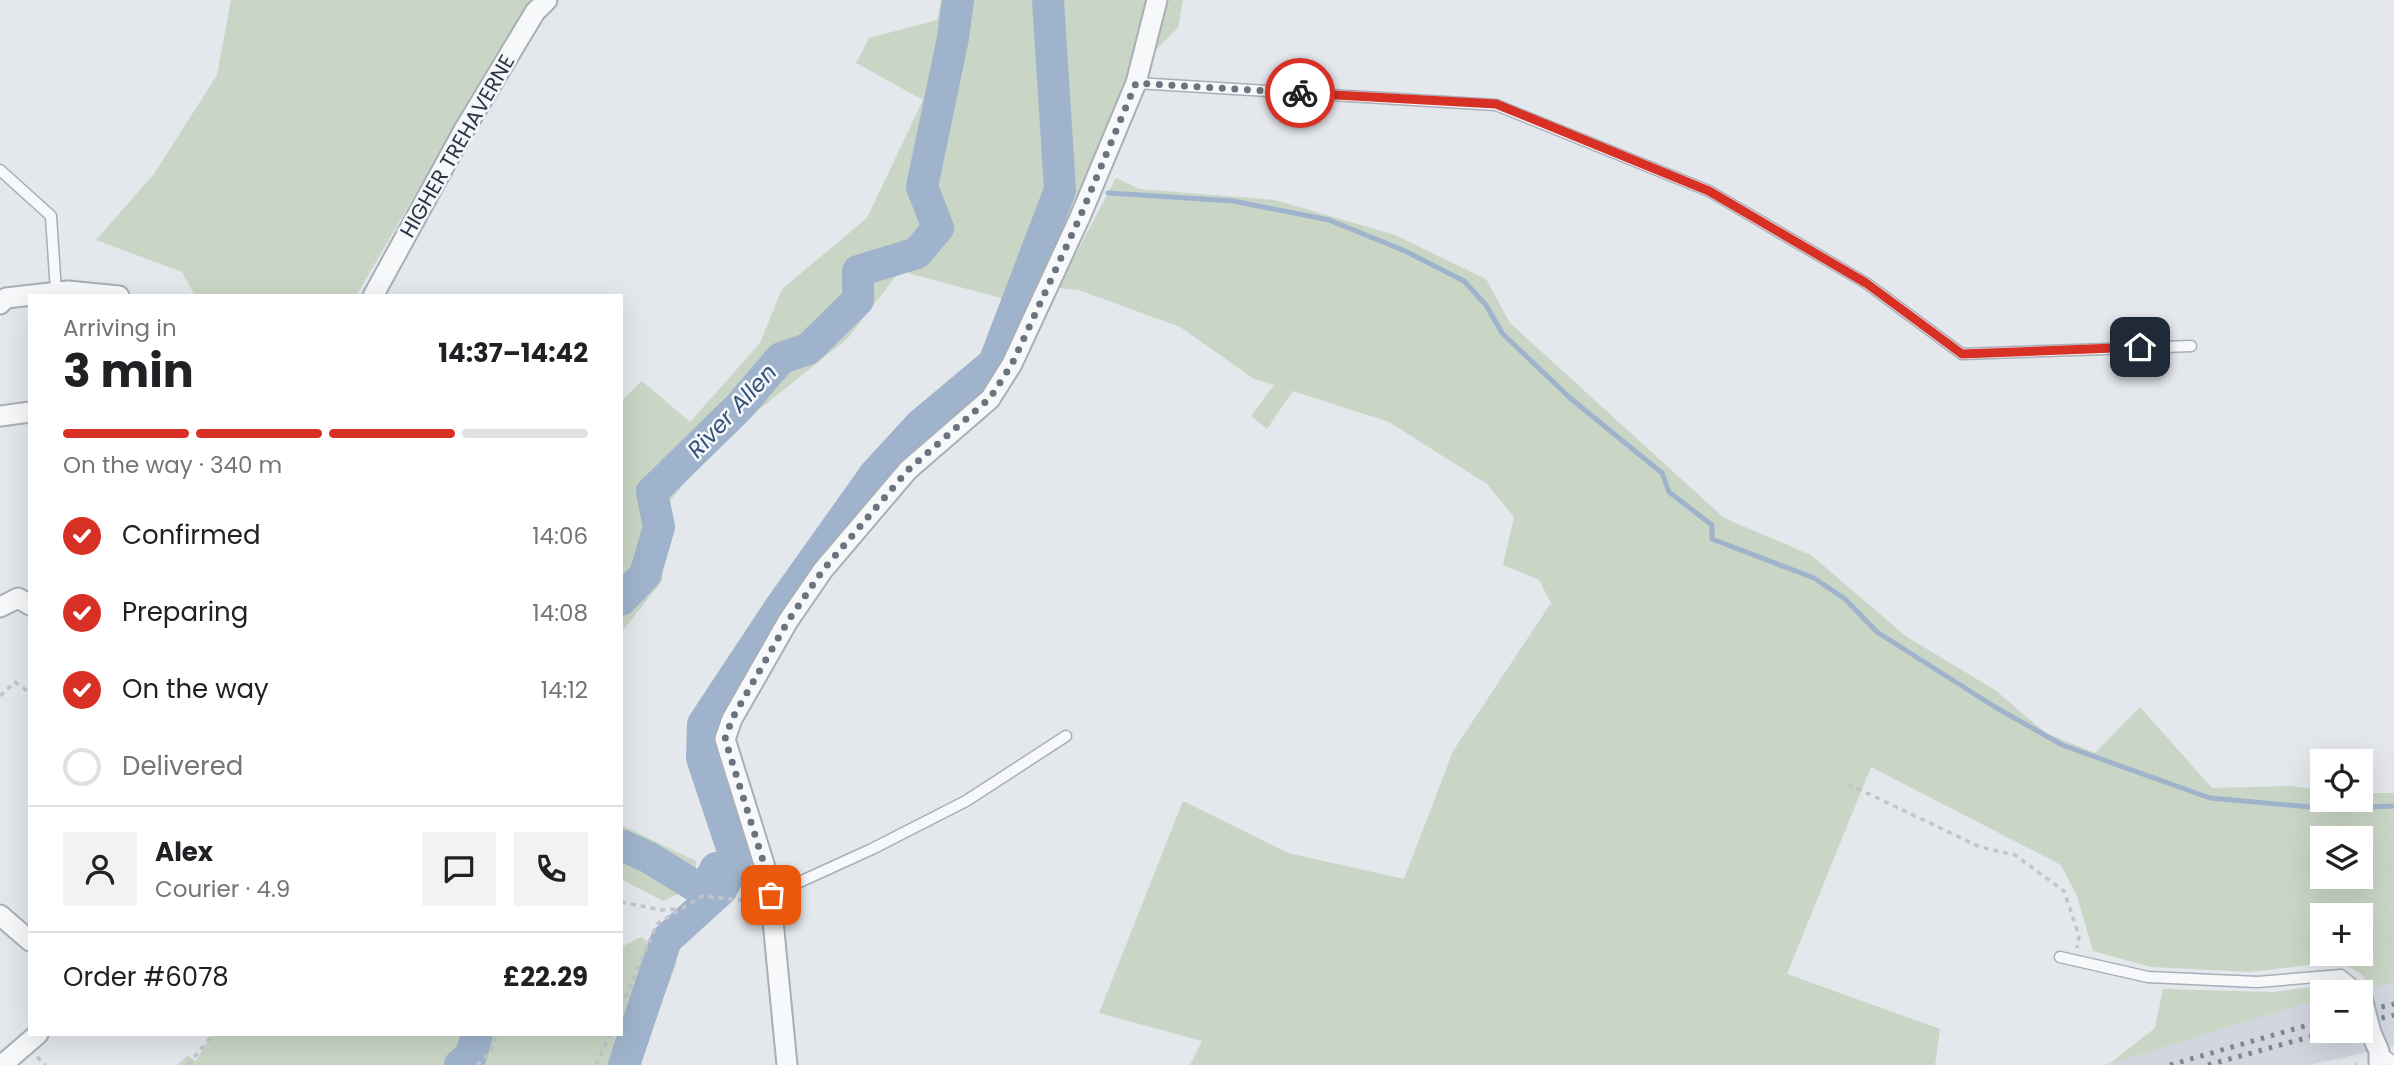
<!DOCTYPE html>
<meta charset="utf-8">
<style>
:root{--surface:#fff;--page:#f2f2f2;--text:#202124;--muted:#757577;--line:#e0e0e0;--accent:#d93025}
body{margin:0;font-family:Poppins,sans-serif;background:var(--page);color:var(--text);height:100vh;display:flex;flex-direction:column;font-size:26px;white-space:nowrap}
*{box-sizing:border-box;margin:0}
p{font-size:23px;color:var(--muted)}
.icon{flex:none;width:38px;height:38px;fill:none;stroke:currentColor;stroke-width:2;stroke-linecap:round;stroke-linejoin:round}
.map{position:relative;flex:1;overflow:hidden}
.sheet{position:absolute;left:28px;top:294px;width:595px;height:742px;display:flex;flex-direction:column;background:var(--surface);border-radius:0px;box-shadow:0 7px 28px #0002}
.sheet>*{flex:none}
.tools{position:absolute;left:2310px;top:749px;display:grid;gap:14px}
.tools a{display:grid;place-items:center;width:63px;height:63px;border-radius:0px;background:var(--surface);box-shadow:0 7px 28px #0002;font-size:35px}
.pin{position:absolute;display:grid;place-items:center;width:60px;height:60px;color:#fff;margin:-30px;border-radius:14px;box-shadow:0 4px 10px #0006}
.courier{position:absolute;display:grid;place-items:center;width:70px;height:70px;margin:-35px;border:5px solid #d93025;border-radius:50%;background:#fff;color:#222;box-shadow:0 2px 9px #0007}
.overview em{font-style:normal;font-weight:700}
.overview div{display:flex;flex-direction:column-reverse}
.overview{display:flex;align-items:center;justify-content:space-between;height:119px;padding:0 35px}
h1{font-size:46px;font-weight:700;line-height:52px}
.bar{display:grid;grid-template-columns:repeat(4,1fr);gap:10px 7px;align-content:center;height:84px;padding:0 35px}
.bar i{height:9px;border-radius:5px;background:var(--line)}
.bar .selected{background:var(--accent)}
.bar p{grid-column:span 4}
.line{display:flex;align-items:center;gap:18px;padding:0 35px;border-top:2px solid var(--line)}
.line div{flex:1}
.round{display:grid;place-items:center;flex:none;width:74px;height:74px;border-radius:0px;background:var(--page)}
ol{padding:0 35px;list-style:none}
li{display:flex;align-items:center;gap:21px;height:77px}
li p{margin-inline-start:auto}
li .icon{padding:7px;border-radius:50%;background:var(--accent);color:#fff;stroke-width:4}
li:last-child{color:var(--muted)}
li i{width:38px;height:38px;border:4px solid var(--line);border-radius:50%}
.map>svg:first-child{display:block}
</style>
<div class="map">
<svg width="2394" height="1065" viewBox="0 0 2394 1065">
<rect width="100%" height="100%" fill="#e4e7ec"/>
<path fill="#d2d6de" d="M2394 982V1046L2391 1047 2379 1036 2364 1040 2368 1052 2309 1065H2104L2322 998V1031H2361V992H2340Z"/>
<path fill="#c9d6c5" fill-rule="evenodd" d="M231 0H534L523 10 356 296H195L182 272 96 240 154 174 217 75Z
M941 0H1183L1178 28 1126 79 1031 306 900 271 848 338 715 445 670 501 662 581 621 633V401L642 381 690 422 760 343 782 289 867 218 923 100 856 63 869 38 937 20Z
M1116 178 1139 189 1275 200 1395 235 1486 279 1510 323 1724 518 1811 555 1907 637 1995 690 2046 733 2095 753 2140 707 2212 788 2291 786 2322 790V800H2361V793H2394V982L2369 988 2362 975 2348 966 2326 963 2251 972 2151 967 2093 951 2077 896 2061 865 1871 767 1787 974 1940 1029 1935 1065H1190L1202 1041 1099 1013 1183 801 1288 853 1404 879 1453 751 1551 603 1539 580 1503 565 1514 517 1487 484 1389 422 1293 391 1267 429 1251 416 1274 385 1254 379 1180 327 1079 290 1058 288ZM2322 838H2361V877H2322ZM2322 915H2361V954H2322Z
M621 825 696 861 695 886 663 901 621 879Z
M641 937 677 962 638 1065H177L188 1056 196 1061 212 1034H621V947Z
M2330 984 2350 989 2322 992V998L2109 1064 2155 1028 2163 989 2274 992Z"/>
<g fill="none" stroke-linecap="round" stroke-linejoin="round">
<path stroke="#9fb4cc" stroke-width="5" d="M1060 190 1074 191
M1108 193 1233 201 1329 220 1405 251 1464 281 1486 305 1502 333 1570 398 1662 473 1669 492 1712 525V539L1814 578 1845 599 1877 632 1995 707 2062 745 2210 798 2332 809 2394 806"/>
<path stroke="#9fb4cc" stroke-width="32" d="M621 600 645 575 659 527 652 492 739 407 781 358 808 349 858 300V271L917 253 938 228 922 187 953 38 958 0
M621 845 648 857 695 886 707 885 716 868 725 872
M460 1065 471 1056 477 1034
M624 1065 666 940 721 890 736 860 702 758 703 724 779 609 875 474 920 425 994 363 1060 190 1048 0"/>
<defs>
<path id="lane" d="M1136 83 1496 105 1709 191 1866 283 1962 354 2191 346
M0 170 51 216 56 292
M771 895 872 849 966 801 1066 736
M2060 957 2148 977 2257 982 2341 975 2360 990
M2380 1052 2394 1062"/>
<path id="street" d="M373 296 464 130 535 12 547 0
M0 304 6 298 68 291 119 296
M0 416 30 412
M0 607 18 598 30 605
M0 915 30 941
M2371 1033 2379 1051V1065
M2 1065 38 1034
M787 1065 769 880 725 739 732 719 788 621 823 570 908 470 990 399 1012 364 1080 217 1136 83 1157 0"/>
</defs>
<use href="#lane" stroke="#a9aeb7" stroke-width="13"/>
<use href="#street" stroke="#a9aeb7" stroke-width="23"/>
<path stroke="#c2c5cb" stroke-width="3.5" stroke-dasharray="5 5" stroke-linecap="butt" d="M0 696 15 682 30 693
M1848 784 1980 847 2015 855 2064 891 2079 936 2077 948
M621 902 662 910 678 909
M621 1007 657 924 702 896 755 902
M37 1057 46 1065
M188 1065 213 1034
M477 1065 490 1052 497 1034
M596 1065 610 1034
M2355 1065H2357"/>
<use href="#lane" stroke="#f7f8fa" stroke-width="10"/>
<use href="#street" stroke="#f7f8fa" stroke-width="19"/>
<path stroke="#7d8696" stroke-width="5" stroke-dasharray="3.5 7" stroke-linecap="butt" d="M2361 1012 2394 1004
M2361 1023 2394 1015
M2170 1065 2322 1021
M2208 1065 2331 1031"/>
<defs>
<path id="street-bridge" d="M2361 994 2371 1033"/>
</defs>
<use href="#street-bridge" stroke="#a9aeb7" stroke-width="23" stroke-linecap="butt"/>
<use href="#street-bridge" stroke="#f7f8fa" stroke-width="19"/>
</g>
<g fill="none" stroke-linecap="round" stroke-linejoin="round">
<path stroke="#6c737f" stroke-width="7" stroke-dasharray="0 12.6" d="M771 895 769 880 725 739 732 719 788 621 823 570 908 470 990 398 1012 364 1080 217 1136 83 1300 93"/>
<path stroke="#d93025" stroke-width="9" d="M1300 93 1496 104 1709 191 1866 283 1962 354 2140 347"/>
</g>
<g text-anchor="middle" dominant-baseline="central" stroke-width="5" stroke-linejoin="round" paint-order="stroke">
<g font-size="21" fill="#2b3445" stroke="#f4f6f9">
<text transform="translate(457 146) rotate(-60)">HIGHER TREHAVERNE</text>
</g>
<g font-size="23" font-style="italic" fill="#34527a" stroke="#f4f6f9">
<text transform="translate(732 411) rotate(-47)">River Allen</text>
</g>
</g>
</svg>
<div class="tools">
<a><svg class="icon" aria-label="locate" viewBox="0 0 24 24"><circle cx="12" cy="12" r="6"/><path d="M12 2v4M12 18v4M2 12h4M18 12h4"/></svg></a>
<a><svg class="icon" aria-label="layers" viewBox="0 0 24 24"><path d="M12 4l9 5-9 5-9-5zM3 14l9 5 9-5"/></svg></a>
<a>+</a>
<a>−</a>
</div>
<div class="pin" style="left:771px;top:895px;background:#ea580c"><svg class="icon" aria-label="bag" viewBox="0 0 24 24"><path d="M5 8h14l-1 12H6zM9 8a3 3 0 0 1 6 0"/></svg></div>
<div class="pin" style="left:2140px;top:347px;background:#1f2937"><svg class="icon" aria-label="home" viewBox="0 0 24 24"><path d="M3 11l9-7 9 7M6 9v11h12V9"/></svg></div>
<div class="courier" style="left:1300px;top:93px"><svg class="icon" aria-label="bike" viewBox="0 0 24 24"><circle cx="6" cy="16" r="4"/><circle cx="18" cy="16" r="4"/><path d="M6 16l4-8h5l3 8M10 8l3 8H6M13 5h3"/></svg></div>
<section class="sheet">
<div class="overview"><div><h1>3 min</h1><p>Arriving in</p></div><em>14:37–14:42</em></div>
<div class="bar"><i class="selected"></i><i class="selected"></i><i class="selected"></i><i></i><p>On the way · 340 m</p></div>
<ol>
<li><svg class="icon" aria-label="check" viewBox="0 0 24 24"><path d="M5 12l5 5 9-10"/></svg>Confirmed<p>14:06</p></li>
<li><svg class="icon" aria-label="check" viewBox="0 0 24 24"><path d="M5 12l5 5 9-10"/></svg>Preparing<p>14:08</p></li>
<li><svg class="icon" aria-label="check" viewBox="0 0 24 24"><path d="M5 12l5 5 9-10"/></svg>On the way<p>14:12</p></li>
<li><i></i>Delivered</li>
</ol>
<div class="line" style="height:126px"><a class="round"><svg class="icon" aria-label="person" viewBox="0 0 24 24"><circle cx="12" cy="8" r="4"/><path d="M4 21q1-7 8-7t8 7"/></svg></a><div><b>Alex</b><p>Courier · 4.9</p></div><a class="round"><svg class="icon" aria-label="chat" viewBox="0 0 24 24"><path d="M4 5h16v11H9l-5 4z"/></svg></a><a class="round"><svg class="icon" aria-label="phone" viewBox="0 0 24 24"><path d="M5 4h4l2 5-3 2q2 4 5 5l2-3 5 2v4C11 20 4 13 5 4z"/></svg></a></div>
<div class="line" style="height:91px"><div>Order #6078</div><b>£22.29</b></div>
</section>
</div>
